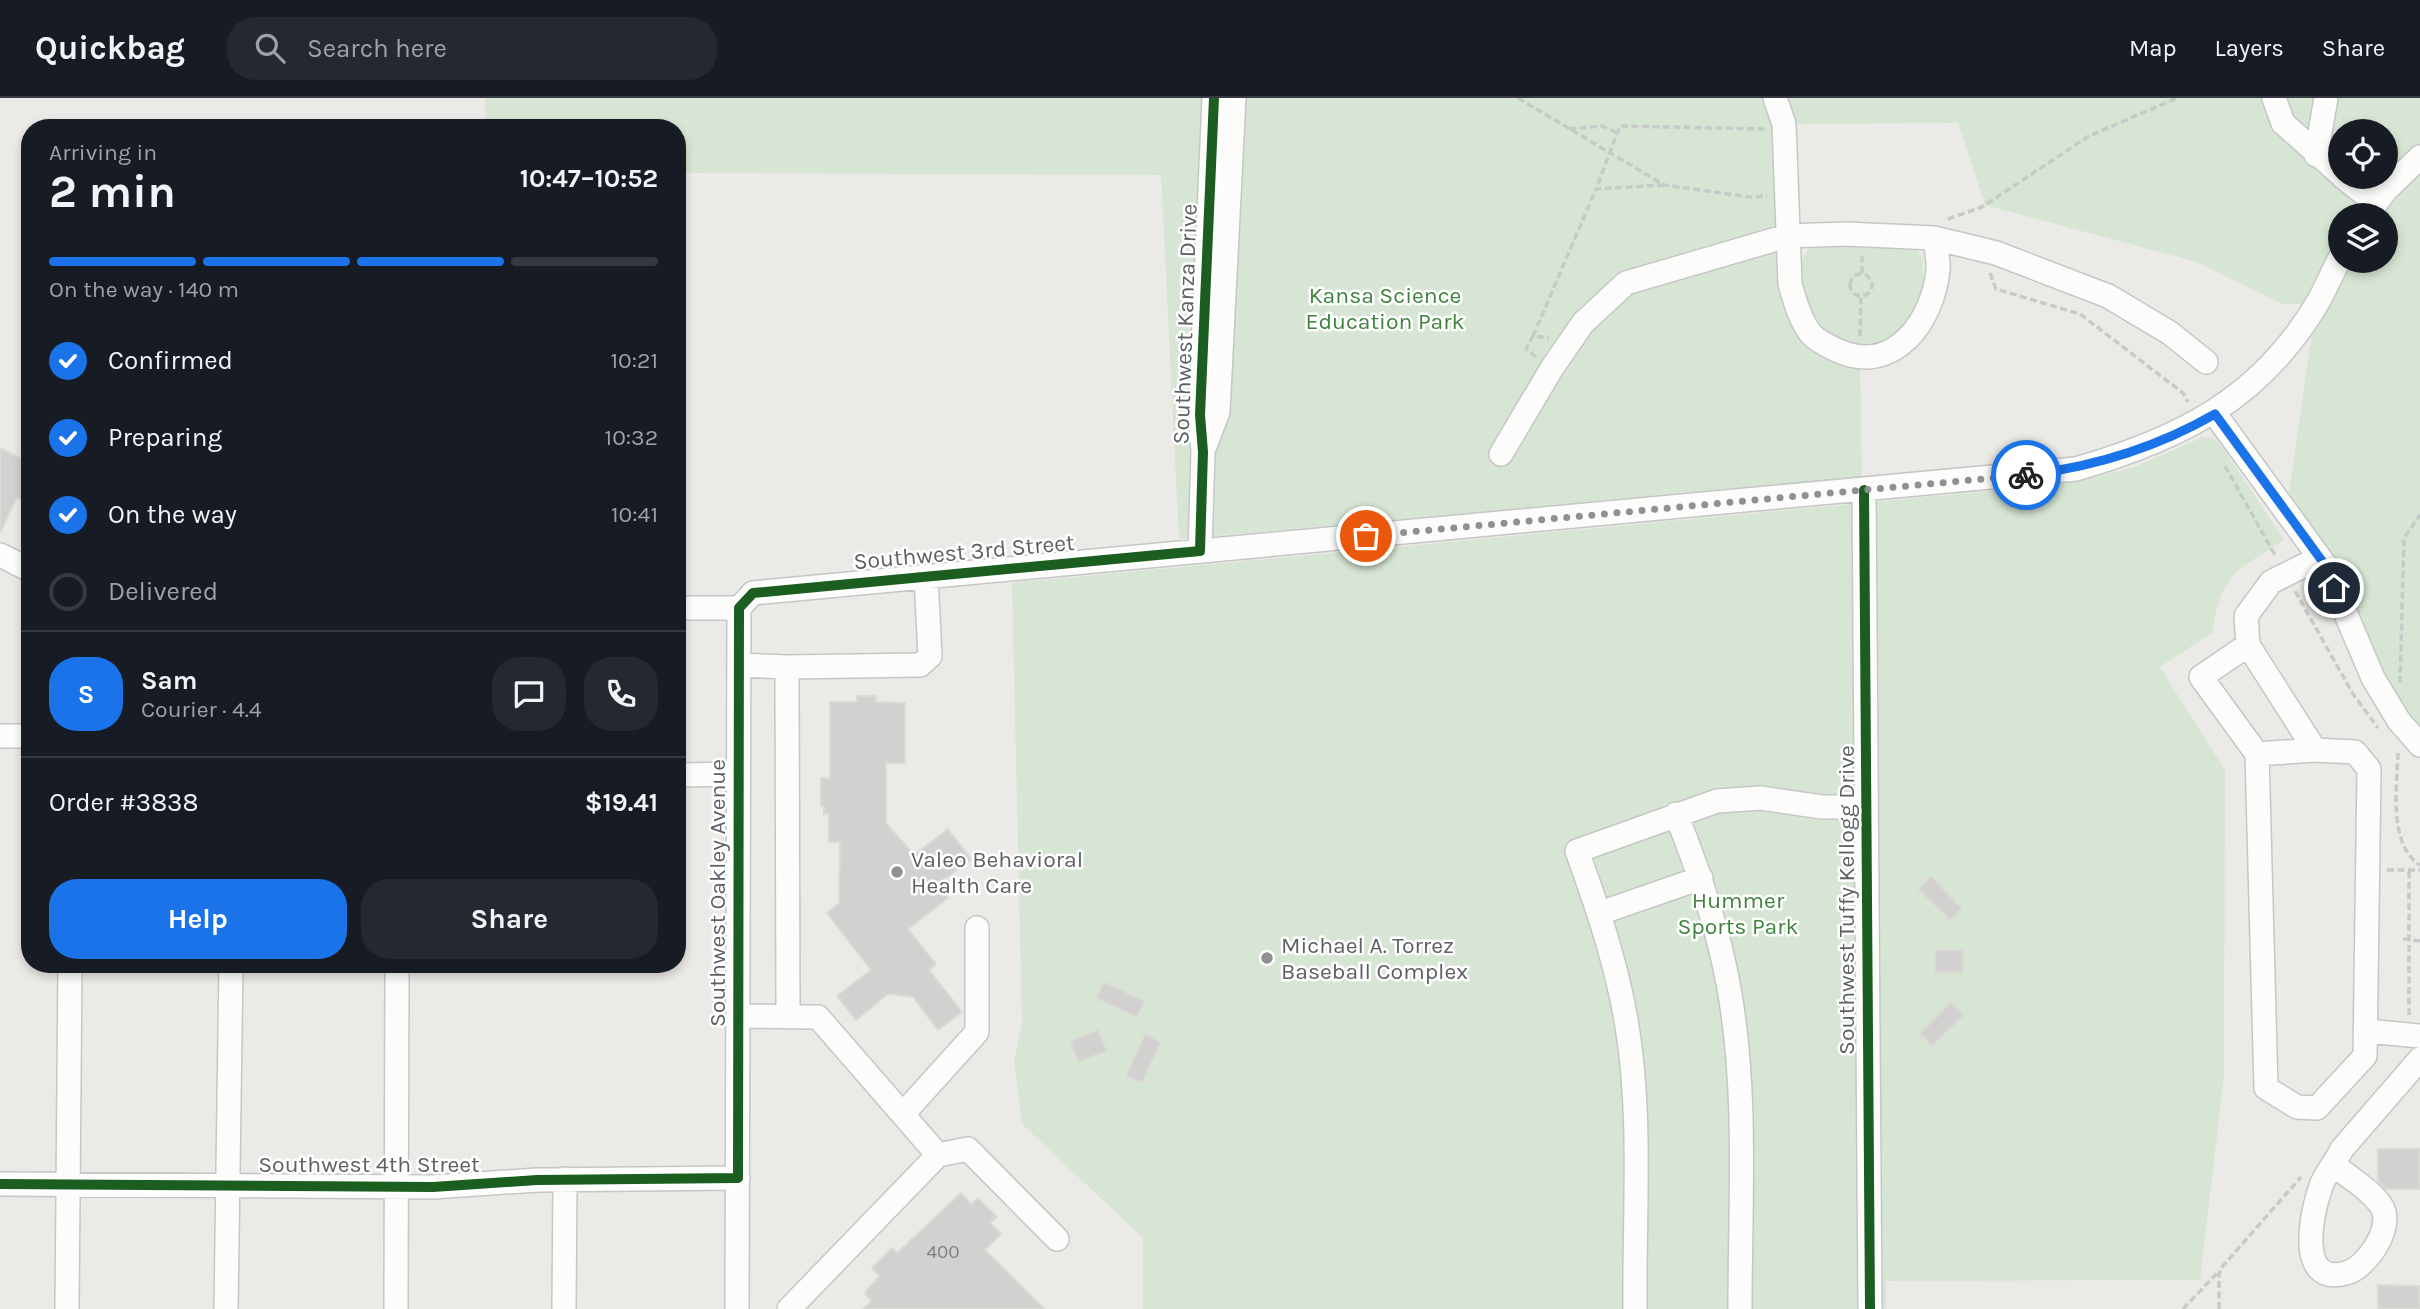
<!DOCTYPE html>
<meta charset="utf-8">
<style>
:root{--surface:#171b24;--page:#242831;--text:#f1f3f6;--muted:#9ea1a6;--line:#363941;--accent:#1a73e8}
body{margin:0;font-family:Karla,sans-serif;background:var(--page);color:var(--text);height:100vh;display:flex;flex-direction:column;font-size:26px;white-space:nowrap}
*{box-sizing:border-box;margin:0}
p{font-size:23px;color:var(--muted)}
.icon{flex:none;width:38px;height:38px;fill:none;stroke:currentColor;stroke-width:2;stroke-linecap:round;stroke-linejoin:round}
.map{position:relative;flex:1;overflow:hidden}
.side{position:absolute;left:21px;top:21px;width:665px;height:854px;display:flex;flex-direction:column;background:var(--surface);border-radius:28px;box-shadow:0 4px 10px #0003}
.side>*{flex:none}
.controls{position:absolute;left:2328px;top:21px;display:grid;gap:14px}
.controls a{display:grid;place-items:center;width:70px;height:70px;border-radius:50%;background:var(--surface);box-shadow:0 4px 10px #0003;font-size:35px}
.pin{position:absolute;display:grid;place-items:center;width:60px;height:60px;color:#fff;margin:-30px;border:4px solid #fff;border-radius:50%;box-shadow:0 2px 7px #0007}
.courier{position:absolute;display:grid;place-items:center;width:70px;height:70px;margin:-35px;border:5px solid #1a73e8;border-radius:50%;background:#fff;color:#222;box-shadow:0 2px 9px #0007}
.summary em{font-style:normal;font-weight:700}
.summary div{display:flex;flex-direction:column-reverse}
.summary{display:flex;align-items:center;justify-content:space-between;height:119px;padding:0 28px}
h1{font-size:46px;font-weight:700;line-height:52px}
.bar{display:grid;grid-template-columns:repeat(4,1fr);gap:10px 7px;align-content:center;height:84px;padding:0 28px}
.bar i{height:9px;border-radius:5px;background:var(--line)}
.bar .active{background:var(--accent)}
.bar p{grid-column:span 4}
.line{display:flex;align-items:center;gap:18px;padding:0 28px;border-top:2px solid var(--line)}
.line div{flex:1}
.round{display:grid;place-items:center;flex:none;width:74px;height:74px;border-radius:28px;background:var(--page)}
ol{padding:0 28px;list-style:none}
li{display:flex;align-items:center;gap:21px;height:77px}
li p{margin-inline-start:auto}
li .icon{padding:7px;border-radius:50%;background:var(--accent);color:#fff;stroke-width:4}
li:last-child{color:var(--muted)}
li i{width:38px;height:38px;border:4px solid var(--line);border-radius:50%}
.primary-button{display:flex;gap:14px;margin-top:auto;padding:14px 28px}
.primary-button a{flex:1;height:80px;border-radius:28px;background:var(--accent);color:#fff;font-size:28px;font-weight:700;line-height:80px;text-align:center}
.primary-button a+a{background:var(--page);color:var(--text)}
header{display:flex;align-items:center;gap:42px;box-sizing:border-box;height:98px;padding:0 35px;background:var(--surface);border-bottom:2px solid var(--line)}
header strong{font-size:33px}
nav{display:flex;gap:38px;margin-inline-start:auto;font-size:24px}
.search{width:490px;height:63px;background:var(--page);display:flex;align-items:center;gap:18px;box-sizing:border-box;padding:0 24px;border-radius:28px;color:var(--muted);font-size:26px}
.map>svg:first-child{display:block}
</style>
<header>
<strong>Quickbag</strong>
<div class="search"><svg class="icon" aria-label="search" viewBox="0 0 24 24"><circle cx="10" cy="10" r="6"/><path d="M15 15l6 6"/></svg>Search here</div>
<nav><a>Map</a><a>Layers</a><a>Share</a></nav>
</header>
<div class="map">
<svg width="2420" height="1211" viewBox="0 0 2420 1211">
<rect width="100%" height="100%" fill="#eceae7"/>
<path fill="#d7e6d4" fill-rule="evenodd" d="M485 0H2420V642L2288 402 2316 206H2282L2197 164 1985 107 1958 25 1784 26 1797 212 1860 262 1862 381 1179 441 1161 77 677 75V30H486ZM2340 33H2385V79H2340ZM2340 117H2385V163H2340Z
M1909 144 1923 160C1922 173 1926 196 1920 208 1882 297 1757 220 1811 147Z
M2203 339 2214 341 2221 347 2284 442C2237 473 2221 474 2213 534L2160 569 2225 672 2224 978 2200 1182 1886 1183V1211H1143V1140L1022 1026 1014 962 1022 927 1012 485 2064 386 2132 370Z"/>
<path fill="#d3d1d0" stroke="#dbdad6" stroke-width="2" d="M0 350 30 365V405L17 399 0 435Z
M857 598H876V604L905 605V665H886V725L914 757 948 731 971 761 937 787 948 800 908 831 936 866 929 872 962 914 938 932 913 899 888 896 856 922 837 898 871 872 827 815 839 805 840 744H829V716H824V708H821V680H830V604H857Z
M1931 778 1962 811 1950 822 1918 791Z
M1935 852H1963V874L1935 875Z
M1104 884 1145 903 1137 919 1096 900Z
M1951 904 1964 917 1932 948 1920 936Z
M1098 932 1107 953 1078 964 1070 943Z
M1145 936 1161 944 1142 985 1126 978Z
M2378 1051H2420V1091H2386L2378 1083Z
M961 1095 971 1106 978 1100 997 1119 990 1125 1001 1136 985 1152 1044 1211H863L872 1203 865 1196 867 1192 880 1178 872 1170 892 1150 897 1155Z
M2378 1187 2420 1188V1211H2378Z"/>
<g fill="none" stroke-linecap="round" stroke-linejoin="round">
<defs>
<path id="minor" d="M1775 0 1784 26 1790 186C1795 203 1800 222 1811 236 1817 243 1830 249 1839 253 1894 277 1933 223 1938 172 1939 162 1936 150 1934 140
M2274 0 2283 25 2340 76
M2316 57 2326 0
M2343 79 2376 105
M2367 117 2385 93 2420 59
M2215 316 2325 467 2373 580 2399 623 2420 647
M1205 348 1218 314 1234 0
M1501 356 1552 270 1583 225 1626 185 1787 138 1846 136 1934 140 1996 155 2108 198 2170 235 2206 264
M1864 392 1870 1211
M1200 453 1203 354 1200 317 1214 0
M0 457 30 472
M677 510H739
M739 510 753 495 2076 371C2180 341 2261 301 2318 204 2326 190 2332 175 2340 160
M2248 547 2315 652
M739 567 787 569 788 919
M787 569 920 567 930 558 926 479
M0 638H30
M2257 656 2315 652 2355 654 2369 671 2365 958 2317 1010 2297 1009 2266 990 2257 656 2201 579 2248 547 2246 518 2271 484 2319 460
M677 677 738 676
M1676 716C1698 771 1717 826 1728 885 1748 991 1740 1103 1740 1211
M1600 815 1701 780
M738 918 818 919 938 1057
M2367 933 2420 938
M903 1016 977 934V830
M2335 1068C2350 1080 2374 1094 2383 1111 2392 1132 2366 1170 2346 1175 2295 1189 2312 1113 2321 1088 2325 1076 2336 1064 2342 1051L2420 961
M0 1086 433 1089 537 1082 738 1080
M67 1211 70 866
M226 1211 231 866
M396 1211 397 866
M564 1211 565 1081
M737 1211 739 510
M789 1211 938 1057 968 1051 1057 1141
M1635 1211C1634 1118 1642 1020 1627 928 1617 867 1598 811 1577 753L1717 703 1761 700 1822 709H1866"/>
</defs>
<use href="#minor" stroke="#c6c6c7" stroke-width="26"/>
<path stroke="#c6cac8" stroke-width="3.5" stroke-dasharray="7 3.5" stroke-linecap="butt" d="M1518 0 1664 87 1750 99 1767 98
M1569 31 1602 28 1618 35
M1664 87 1596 91 1620 28 1766 31
M1948 121 1982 109 2089 38 2177 0
M1862 175V157
M1990 175 1996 191 2080 216 2183 295 2188 304
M1850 187a11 11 0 1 1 22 0a11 11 0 1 1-22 0Z
M1533 238 1596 91
M1860 238 1861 198
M1536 259 1526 251 1533 238 1549 240
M2225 368 2276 459
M2295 493 2353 596 2378 630
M2400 585 2404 440 2420 417
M2398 655C2397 688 2388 747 2420 767
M2387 772H2420
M2403 841 2420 843
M2409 917V772
M2183 1211 2219 1173
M2219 1211V1176L2222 1169 2301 1079"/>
<use href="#minor" stroke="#fcfcfb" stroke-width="23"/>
<defs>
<path id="cycleway" d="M1864 392 1870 1211
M0 1086 433 1089 537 1082 738 1080 739 510 753 495 1200 453 1203 354 1200 317 1214 0"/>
</defs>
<use href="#cycleway" stroke="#fff" stroke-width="15"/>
<use href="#cycleway" stroke="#1b5e20" stroke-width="10"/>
</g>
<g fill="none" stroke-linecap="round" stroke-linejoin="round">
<path stroke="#8f9092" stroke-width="7" stroke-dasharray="0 12.6" d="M1366 438 2026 377"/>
<path stroke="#1a73e8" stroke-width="9" d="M2026 377C2094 369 2156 350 2215 316L2325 467 2334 490"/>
</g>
<g fill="#8f9092" stroke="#fff" stroke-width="2.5">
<circle cx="897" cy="774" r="7"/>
<circle cx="1267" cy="860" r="7"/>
</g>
<g text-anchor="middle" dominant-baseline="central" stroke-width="5" stroke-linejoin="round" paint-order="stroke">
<g font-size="19" fill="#7c7e80">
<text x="943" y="1154">400</text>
</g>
<g font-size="23" fill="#3f823e" stroke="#fff">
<text x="1385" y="197">Kansa Science<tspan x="1385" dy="26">Education Park</tspan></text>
<text x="1738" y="802">Hummer<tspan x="1738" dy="26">Sports Park</tspan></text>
</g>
<g font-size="23" fill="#5d6064" stroke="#fff">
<text transform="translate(1185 226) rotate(-88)">Southwest Kanza Drive</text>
<text transform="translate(964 454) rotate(-5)">Southwest 3rd Street</text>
<text transform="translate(717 795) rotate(-90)">Southwest Oakley Avenue</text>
<text transform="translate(1846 802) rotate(-90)">Southwest Tuffy Kellogg Drive</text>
<text x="369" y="1066">Southwest 4th Street</text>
</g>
<g font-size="23" fill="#5d6064" stroke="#fff" text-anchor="start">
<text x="911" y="761">Valeo Behavioral<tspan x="911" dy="26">Health Care</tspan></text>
<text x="1281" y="847">Michael A. Torrez<tspan x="1281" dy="26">Baseball Complex</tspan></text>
</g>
</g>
</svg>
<div class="controls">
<a><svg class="icon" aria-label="locate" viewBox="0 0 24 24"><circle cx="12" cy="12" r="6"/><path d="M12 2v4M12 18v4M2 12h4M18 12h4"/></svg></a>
<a><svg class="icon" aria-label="layers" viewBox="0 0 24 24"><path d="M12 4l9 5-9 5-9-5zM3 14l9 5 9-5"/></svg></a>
</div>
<div class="pin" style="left:1366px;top:438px;background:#ea580c"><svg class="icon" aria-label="bag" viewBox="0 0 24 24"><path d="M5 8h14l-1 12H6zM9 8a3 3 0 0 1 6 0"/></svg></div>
<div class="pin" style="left:2334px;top:490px;background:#1f2937"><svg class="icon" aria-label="home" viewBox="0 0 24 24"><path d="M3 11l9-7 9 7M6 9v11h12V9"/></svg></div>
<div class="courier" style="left:2026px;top:377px"><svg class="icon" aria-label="bike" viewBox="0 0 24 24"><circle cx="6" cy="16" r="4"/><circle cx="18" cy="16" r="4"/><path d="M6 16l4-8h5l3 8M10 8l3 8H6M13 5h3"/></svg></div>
<section class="side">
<div class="summary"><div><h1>2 min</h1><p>Arriving in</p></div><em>10:47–10:52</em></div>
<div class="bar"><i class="active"></i><i class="active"></i><i class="active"></i><i></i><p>On the way · 140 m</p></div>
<ol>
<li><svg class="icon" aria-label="check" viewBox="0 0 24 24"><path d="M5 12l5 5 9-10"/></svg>Confirmed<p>10:21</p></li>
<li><svg class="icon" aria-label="check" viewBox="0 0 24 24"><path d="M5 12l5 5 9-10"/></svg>Preparing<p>10:32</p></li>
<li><svg class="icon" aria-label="check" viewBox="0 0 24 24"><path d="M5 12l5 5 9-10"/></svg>On the way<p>10:41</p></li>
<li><i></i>Delivered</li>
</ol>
<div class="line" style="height:126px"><b class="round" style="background:var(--accent);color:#fff">S</b><div><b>Sam</b><p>Courier · 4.4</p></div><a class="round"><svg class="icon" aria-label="chat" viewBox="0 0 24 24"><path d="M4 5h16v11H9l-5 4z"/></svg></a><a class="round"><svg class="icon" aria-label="phone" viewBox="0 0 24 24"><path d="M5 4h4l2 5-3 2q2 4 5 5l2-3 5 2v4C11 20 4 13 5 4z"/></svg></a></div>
<div class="line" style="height:91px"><div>Order #3838</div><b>$19.41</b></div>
<div class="primary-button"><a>Help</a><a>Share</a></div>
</section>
</div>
